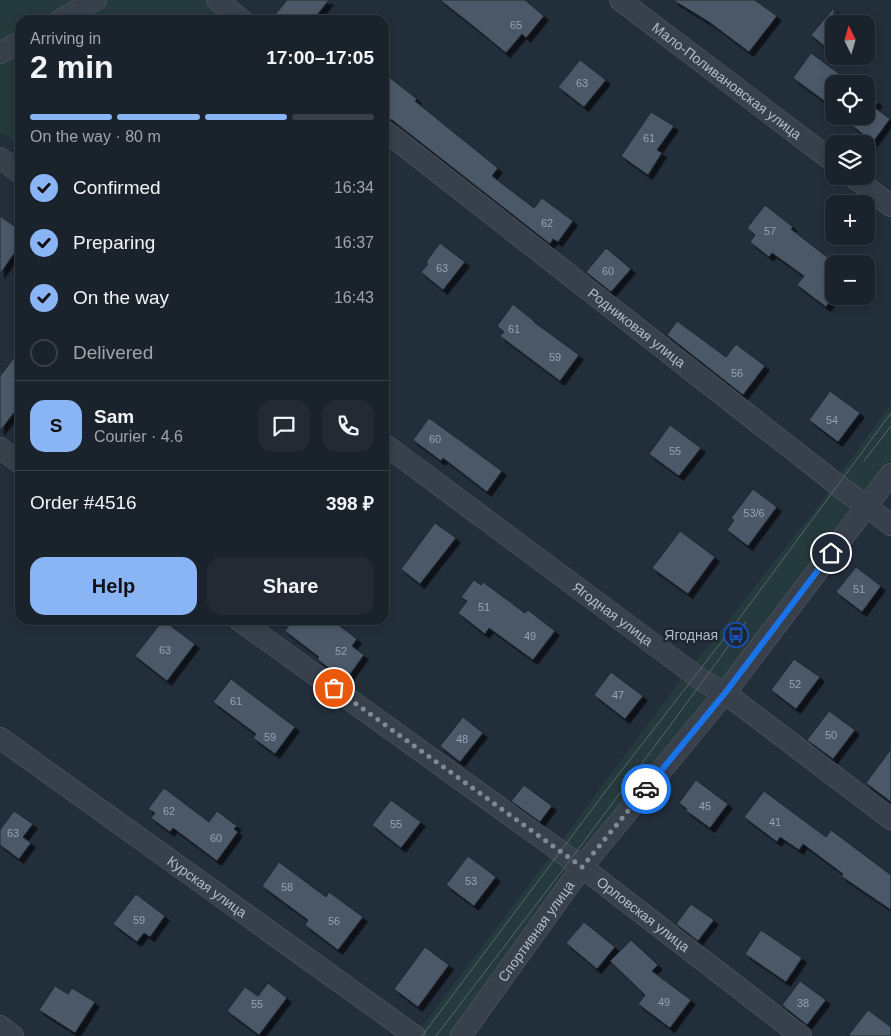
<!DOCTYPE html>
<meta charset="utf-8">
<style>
:root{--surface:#1a222c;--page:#232a34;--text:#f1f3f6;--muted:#9fa4a9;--line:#383f48;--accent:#89b5f5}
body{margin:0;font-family:Helvetica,sans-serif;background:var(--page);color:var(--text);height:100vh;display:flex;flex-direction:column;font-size:19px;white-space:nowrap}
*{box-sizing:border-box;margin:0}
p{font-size:16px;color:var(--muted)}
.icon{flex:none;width:28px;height:28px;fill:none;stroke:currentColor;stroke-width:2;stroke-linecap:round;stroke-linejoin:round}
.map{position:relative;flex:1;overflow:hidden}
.panel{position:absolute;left:15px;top:15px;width:374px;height:610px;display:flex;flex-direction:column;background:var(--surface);border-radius:15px;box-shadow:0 2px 8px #0003,0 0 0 1px var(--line)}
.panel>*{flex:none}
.needle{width:32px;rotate:355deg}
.buttons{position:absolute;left:825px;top:15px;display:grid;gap:10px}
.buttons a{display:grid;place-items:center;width:50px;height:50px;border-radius:10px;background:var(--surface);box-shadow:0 2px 8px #0003,0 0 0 1px var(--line);font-size:25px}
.pin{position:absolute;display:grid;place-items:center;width:42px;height:42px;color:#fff;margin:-21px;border:2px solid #fff;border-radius:50%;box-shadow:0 1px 5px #0007}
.courier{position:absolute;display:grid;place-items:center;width:50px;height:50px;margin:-25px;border:4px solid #1a73e8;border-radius:50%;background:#fff;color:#222;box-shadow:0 1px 6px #0007}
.headline em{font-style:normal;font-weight:800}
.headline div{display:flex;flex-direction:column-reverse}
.headline{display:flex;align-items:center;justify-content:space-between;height:85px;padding:0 15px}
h1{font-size:32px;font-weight:800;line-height:38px}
.bar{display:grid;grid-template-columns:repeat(4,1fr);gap:8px 5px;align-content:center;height:60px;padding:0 15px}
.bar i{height:6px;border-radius:4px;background:var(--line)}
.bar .selected{background:var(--accent)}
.bar p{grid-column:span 4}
.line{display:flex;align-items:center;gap:12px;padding:0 15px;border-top:1px solid var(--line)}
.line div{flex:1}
.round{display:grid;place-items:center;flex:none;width:52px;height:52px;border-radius:15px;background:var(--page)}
ol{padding:0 15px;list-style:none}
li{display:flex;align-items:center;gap:15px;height:55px}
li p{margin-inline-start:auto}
li .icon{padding:5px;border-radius:50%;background:var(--accent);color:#111;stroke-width:4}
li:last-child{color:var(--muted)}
li i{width:28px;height:28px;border:2px solid var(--line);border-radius:50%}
.primary-button{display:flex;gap:10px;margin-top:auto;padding:10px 15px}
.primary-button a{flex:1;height:58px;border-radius:15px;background:var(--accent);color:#111;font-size:20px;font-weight:800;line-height:58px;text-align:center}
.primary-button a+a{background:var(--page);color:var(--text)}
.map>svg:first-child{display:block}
</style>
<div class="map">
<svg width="891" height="1036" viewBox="0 0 891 1036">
<defs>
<filter id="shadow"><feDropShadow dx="4.5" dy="4.5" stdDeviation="0" flood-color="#0009"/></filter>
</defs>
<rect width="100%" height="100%" fill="#232e3b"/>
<path fill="#253a3c" d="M0 0H227L219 20H20V146L6 135 0 133Z
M891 404V467L461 1036H415L548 859 679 682 703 653 831 489 842 471Z"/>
<path fill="#4c5867" stroke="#1e2732" filter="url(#shadow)" d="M287 0H329L313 20H271Z
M440 0H525L544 16 526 38 522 34 506 53 472 25Z
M673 0H755L777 16 749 52 709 22Z
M834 8V54L811 35Z
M811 53 853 84H834V108L793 78Z
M580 60 606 80 584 107 558 87Z
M384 73 417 99 415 101 498 168 492 176 534 208 542 198 573 221 558 242 553 239 550 244 392 120 384 118Z
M866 93 878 102 874 107 890 119 873 142 850 124 852 121 845 116H866Z
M651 112 674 126 657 150 662 153 648 175 621 156Z
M765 205 793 227 791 229 836 264H834V296L826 307 797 285 804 276 772 253 769 257 750 242 755 235 747 228Z
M0 216 20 230V245L0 274Z
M440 243 465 262 443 290 421 272 428 264 426 262Z
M606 248 631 269 611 292 586 272Z
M513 304 534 321V322L579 355 560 381 500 336 504 332 497 326Z
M677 321 726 357 736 344 765 366 743 395 667 335Z
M20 350V405L0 431V376Z
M830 391 860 413 838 442 809 420Z
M429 418 502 471 487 492 443 458 441 461 413 440Z
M670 425 701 448 679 476 649 454Z
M753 489 777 507 748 546 727 530 734 520 731 518Z
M435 523 456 538 420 584 401 569Z
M680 531 715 557 688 594 652 568Z
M856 567 881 586 862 612 836 592Z
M474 580 481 585 483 582 525 613 528 610 555 631 533 660 489 628 485 634 458 613 467 601 461 597Z
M163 620 195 644 167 681 135 656Z
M293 620H332L357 639 352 646 364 655 345 681 317 659 319 657 285 631Z
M794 659 820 677 796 709 771 690Z
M611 672 643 696 625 719 594 695Z
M231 679 295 727 275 754 253 738 256 734 213 702Z
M829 711 855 730 833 759 807 740Z
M463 717 483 733 460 762 440 746Z
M891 749V802L866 783Z
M696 780 728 804 710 828 685 810 687 809 679 803Z
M524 785 552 806 540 822 511 801Z
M164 788 209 822 217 811 237 826 234 829 238 832 217 861 173 828 170 832 151 818 155 813 148 809Z
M764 791 826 837 831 830 891 875V910L841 876 843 874 803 844 799 850 780 837 777 842 744 817Z
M391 800 421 822 401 848 372 825Z
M14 811 33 824 23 837 31 843 19 859 0 845V830Z
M468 856 496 877 474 906 446 885Z
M279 862 326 897 329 892 363 917 338 950 305 925 308 920 262 886Z
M136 894 165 916 150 937 144 933 137 942 113 924Z
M691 904 714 920 698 941 676 924Z
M584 922 615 947 597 969 566 943Z
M761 930 802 958 786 982 745 954Z
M631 940 658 965 652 971 691 1000 670 1028 638 1004 645 995 610 961Z
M425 947 449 965 418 1007 394 989Z
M800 981 826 1000 807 1025 782 1005Z
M268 983 287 998 259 1035 227 1011 245 987 258 996Z
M55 986 68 994 72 988 95 1002 75 1033 39 1010Z
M868 1010 891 1027V1036H848Z"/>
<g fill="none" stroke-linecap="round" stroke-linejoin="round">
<defs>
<g id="street">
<path d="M217 0 242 20"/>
<path id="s1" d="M620 0 834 162"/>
<path d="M60 20 96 0"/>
<path d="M0 53 20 42"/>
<path id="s2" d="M384 130 843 489 891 525"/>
<path d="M0 158 20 173"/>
<path d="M852 176 891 206"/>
<path id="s3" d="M384 444 703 681 725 693 891 819"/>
<path d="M0 448 20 463"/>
<path id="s4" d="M239 620 582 867 801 1036"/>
<path id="s5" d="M0 738 415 1036"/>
<path d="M0 1026 13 1036"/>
<path id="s6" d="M461 1036 582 867 725 693 891 474"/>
</g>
</defs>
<use href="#street" stroke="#555e69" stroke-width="22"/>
<use href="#street" stroke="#37404b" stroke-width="21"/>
<path stroke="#596472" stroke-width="1" d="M864 461 891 426
M422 1036 605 792 733 627 891 413
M436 1036 571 859 703 681 746 622"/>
</g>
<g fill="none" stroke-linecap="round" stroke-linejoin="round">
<path stroke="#808a96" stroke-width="5" stroke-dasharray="0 9" d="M334 688 582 867 646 789"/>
<path stroke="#1a73e8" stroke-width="6" d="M646 789 725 693 831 553"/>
</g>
<defs>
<symbol id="bus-ring" viewBox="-11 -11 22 22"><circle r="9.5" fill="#1c2530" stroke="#1a4fb4" stroke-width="1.5"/><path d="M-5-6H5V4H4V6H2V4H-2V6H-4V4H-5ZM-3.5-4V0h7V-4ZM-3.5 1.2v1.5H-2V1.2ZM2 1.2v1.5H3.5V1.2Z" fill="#1a4fb4"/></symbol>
</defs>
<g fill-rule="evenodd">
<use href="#bus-ring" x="722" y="621" width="28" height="28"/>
</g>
<g text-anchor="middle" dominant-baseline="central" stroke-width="4.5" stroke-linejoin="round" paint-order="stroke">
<g font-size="11" fill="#98a2af">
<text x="516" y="25">65</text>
<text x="582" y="83">63</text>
<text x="649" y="138">61</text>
<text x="547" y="223">62</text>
<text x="770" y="231">57</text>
<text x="442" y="268">63</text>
<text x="608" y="271">60</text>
<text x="514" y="329">61</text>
<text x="555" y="357">59</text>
<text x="737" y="373">56</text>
<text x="832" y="420">54</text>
<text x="435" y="439">60</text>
<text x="675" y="451">55</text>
<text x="754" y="513">53/6</text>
<text x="859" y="589">51</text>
<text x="484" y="607">51</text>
<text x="530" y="636">49</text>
<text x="165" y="650">63</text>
<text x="341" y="651">52</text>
<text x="795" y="684">52</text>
<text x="618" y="695">47</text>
<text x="236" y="701">61</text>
<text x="831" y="735">50</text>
<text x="270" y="737">59</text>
<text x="462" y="739">48</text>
<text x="705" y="806">45</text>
<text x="169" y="811">62</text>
<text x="775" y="822">41</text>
<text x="396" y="824">55</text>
<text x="13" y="833">63</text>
<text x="216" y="838">60</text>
<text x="471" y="881">53</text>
<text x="287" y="887">58</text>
<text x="139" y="920">59</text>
<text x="334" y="921">56</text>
<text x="664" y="1002">49</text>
<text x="803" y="1003">38</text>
<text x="257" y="1004">55</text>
</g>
<g font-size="14" fill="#b2bbc7" stroke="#1c2530">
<text stroke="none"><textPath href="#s1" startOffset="134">Мало-Поливановская улица</textPath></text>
<text stroke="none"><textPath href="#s2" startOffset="321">Родниковая улица</textPath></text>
<text stroke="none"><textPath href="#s3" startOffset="285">Ягодная улица</textPath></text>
<text stroke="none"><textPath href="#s5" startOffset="255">Курская улица</textPath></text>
<text stroke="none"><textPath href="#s4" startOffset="500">Орловская улица</textPath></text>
<text stroke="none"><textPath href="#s6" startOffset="129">Спортивная улица</textPath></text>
</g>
<g font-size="14" fill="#b2bbc7" stroke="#1c2530" text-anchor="end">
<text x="718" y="635">Ягодная</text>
</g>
</g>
</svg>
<div class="buttons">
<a><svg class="needle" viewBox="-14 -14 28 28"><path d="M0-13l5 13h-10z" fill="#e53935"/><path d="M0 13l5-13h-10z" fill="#9fa4a9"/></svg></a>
<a><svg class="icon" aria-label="locate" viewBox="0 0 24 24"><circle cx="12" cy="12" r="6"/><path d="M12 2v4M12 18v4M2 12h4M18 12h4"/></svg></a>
<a><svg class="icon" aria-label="layers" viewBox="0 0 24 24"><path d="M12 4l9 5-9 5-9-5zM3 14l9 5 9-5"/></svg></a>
<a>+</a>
<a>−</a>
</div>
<div class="pin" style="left:334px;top:688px;background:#ea580c"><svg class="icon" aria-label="bag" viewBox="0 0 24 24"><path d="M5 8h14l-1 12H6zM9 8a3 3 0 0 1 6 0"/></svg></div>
<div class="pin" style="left:831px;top:553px;background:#1f2937"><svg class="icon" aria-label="home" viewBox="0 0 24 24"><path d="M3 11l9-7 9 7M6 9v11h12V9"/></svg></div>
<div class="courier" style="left:646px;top:789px"><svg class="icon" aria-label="car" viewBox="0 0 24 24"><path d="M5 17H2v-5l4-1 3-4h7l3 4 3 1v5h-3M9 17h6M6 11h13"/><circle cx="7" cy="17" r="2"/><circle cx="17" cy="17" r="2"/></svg></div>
<section class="panel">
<div class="headline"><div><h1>2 min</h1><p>Arriving in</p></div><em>17:00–17:05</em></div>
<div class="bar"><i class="selected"></i><i class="selected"></i><i class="selected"></i><i></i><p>On the way · 80 m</p></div>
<ol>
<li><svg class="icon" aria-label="check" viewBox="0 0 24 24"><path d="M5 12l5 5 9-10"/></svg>Confirmed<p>16:34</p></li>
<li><svg class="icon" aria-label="check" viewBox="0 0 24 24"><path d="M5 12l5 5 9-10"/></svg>Preparing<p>16:37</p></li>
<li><svg class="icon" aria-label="check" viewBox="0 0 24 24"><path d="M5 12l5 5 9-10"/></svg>On the way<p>16:43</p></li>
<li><i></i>Delivered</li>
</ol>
<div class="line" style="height:90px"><b class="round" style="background:var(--accent);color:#111">S</b><div><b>Sam</b><p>Courier · 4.6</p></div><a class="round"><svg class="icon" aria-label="chat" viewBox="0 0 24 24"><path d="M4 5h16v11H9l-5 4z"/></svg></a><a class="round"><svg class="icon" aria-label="phone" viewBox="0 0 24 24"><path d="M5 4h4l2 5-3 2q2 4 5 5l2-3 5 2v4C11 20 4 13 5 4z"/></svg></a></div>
<div class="line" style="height:65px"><div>Order #4516</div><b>398 ₽</b></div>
<div class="primary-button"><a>Help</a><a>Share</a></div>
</section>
</div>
